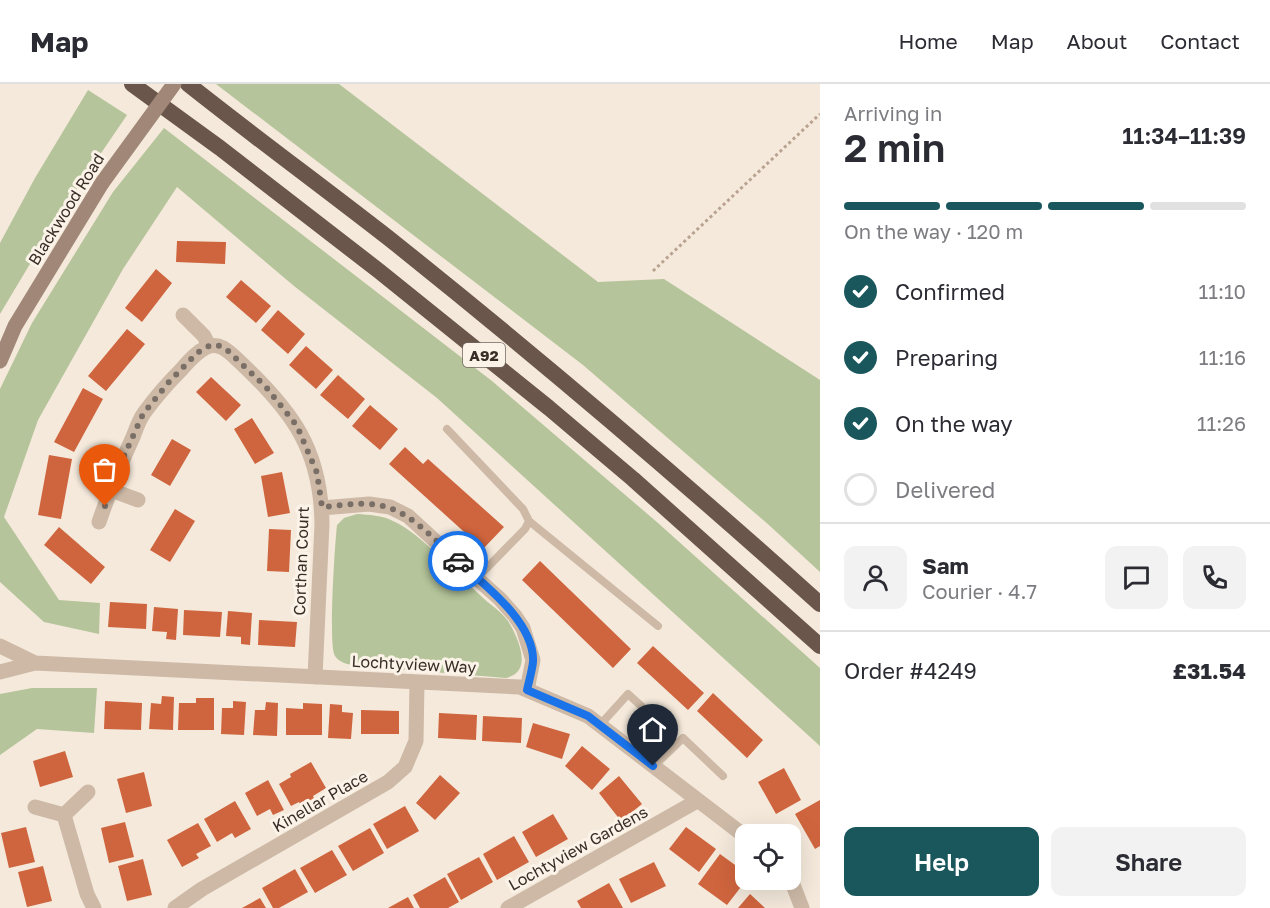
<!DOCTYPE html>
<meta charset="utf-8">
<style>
:root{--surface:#fff;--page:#f2f2f3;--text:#2b2b33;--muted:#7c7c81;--line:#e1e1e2;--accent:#1a575d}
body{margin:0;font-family:"Golos Text",sans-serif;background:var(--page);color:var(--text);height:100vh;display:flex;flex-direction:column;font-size:22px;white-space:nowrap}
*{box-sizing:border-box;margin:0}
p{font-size:20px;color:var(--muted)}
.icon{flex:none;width:33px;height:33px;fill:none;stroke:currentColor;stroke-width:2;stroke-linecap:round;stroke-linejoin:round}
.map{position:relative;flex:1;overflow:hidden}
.drawer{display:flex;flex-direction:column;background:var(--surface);width:450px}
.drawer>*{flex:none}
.buttons{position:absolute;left:735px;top:740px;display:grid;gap:12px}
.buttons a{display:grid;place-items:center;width:66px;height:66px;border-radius:12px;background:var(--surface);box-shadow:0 6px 24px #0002;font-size:30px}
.pin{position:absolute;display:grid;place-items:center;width:51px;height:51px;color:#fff;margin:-62px -26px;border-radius:50% 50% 50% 0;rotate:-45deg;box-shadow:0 0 6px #0007}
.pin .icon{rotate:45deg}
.courier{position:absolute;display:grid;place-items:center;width:60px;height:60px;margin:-30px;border:4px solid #1a73e8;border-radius:50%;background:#fff;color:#222;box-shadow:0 2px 8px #0007}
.head em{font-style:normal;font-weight:600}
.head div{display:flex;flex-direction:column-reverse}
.head{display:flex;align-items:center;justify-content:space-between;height:102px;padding:0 24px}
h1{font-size:39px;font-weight:600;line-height:45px}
.bar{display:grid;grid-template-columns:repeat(4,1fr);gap:9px 6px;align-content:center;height:72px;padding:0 24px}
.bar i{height:8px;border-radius:4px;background:var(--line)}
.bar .current{background:var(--accent)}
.bar p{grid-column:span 4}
.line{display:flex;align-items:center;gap:15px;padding:0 24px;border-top:2px solid var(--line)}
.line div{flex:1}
.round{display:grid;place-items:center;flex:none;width:63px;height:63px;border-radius:12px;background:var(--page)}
ol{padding:0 24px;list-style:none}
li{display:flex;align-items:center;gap:18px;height:66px}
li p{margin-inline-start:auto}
li .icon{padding:6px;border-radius:50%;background:var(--accent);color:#fff;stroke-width:4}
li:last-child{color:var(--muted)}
li i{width:33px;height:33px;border:3px solid var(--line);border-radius:50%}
.button{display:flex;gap:12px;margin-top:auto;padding:12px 24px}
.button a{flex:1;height:69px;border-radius:12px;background:var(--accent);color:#fff;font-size:24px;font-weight:600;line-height:69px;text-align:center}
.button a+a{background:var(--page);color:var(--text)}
header{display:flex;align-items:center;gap:36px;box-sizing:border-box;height:84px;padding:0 30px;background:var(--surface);border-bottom:2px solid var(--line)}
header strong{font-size:28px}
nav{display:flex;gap:33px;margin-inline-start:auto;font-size:21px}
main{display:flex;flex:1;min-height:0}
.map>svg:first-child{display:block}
</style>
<header>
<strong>Map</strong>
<nav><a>Home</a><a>Map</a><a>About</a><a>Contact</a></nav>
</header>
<main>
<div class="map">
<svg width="820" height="824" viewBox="0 0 820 824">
<rect width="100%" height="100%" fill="#f4e9db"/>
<path fill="#b5c49a" d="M216 0H339L598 198 664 195 820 296V488L770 442 583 281Z
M88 6 127 31 61 128 0 230V159L35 94Z
M164 44 492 297 658 439 820 584V662L437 314 294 202 177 103 123 185 38 336 4 433 59 516 100 519 99 550 44 538 0 498V305L32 239 113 108Z
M357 430C369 431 382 431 393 437 420 449 458 491 481 512 489 520 501 527 508 537 518 553 534 588 506 594L360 582C352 581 340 580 335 572 328 562 335 459 337 441L344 434Z
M32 604H97L94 649 37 645 0 671V610Z"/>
<path fill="#cf653e" d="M177 157 226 158 225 180 176 178Z
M156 185 172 199 142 238 125 224Z
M241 196 271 222 256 239 226 213Z
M278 226 305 250 288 270 261 246Z
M127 245 145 260 106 307 88 292Z
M306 262 333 286 316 305 289 281Z
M338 291 365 315 348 335 320 311Z
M211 293 241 321 226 337 196 308Z
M83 304 103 315 74 368 54 358Z
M370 321 398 345 380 366 352 342Z
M252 334 274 369 255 380 234 345Z
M172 355 191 366 170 402 151 391Z
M405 363 423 380 428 375 504 443 483 465 389 380Z
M49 371 72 375 61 435 38 431Z
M282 388 290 429 268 433 261 392Z
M175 425 195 437 170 478 150 466Z
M59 443 105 483 91 500 44 461Z
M269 445 291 446 289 488 267 487Z
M540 477 631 565 613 584 522 496Z
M110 518 147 520 146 545 108 543Z
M154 523 178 525 176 556 166 555 167 548 152 547Z
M184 526 222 528 220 553 183 551Z
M228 527 252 529 250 561 241 560V553L226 552Z
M259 536 297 538 295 563 258 561Z
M653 562 704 609 688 626 637 579Z
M713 609 763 656 747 674 697 627Z
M162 612 174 613 173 646 149 645 151 619 161 620Z
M196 614H214V646H178L179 619H196Z
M105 617 142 619 141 646 104 645Z
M233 617 246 618 244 651 221 650 222 624H233Z
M266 618 278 619 277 652 253 651 255 626H265Z
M303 619 322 620V651H286V624L303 625Z
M330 620 342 621V628L353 629 351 655 328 654Z
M361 626 399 627V650H361Z
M439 629 477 631 476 656 438 654Z
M483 632 522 634 521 659 482 657Z
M533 639 570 650 562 675 526 663Z
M582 662 610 685 592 706 565 682Z
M65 667 73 693 40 703 33 677Z
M311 678 326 704 313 712 314 714 301 722 299 718 291 722 279 700 291 693 290 690Z
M784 684 801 716 776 730 758 698Z
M144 688 152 722 126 729 117 695Z
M440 691 460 709 435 736 416 719Z
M619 692 642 720 621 737 599 709Z
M268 696 284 726 273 731 270 725 257 732 245 709Z
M820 716V762L815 765 795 730Z
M235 717 251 745 235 754 232 749 217 758 204 735Z
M405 722 419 747 387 765 373 740Z
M553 730 568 755 536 773 522 748Z
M125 738 134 773 109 779 101 744Z
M198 739 211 762 196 770 199 774 182 783 167 756Z
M26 743 35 778 9 784 1 749Z
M686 743 716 765 699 788 669 765Z
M370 744 384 769 353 787 338 762Z
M514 752 529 778 497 796 483 770Z
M332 766 347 791 315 809 300 784Z
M720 770 746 789 747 795 727 821 698 800Z
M479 773 493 798 461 816 447 790Z
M143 775 152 811 127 817 118 782Z
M654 778 666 802 631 819 619 795Z
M43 782 52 817 27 823 18 788Z
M295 785 308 808 279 824H273L262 804Z
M445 793 459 818 448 824H420L413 811Z
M609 799 623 824H581L577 817Z
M750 810 765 824H738Z
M408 813 414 824H388Z
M260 814 266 824H242Z"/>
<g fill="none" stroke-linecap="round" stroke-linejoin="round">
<path stroke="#b9a290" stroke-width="3" stroke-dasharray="3 3" stroke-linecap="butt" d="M653 187 820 30"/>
<path stroke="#cdb9a6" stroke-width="8" d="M447 345 523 425 529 437 525 445 477 494
M529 437 658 542
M600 641 628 610 661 640
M653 683 683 654 723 692"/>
<path stroke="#cdb9a6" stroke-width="15" d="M183 231 204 252 209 262
M111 406 138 416
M322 424 369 420 390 423 408 432 433 455 500 515 515 532 523 544 533 576 527 606
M99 438C109 409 120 381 133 353 136 345 139 336 144 329 155 314 167 300 180 287 188 278 196 268 207 263 221 257 231 270 241 279 293 328 321 366 322 440L315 593
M0 562 35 579
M0 588 35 579 520 603 588 632 746 753
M35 723 64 731 88 708
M64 731 87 810 94 824
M790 793 802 824
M175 824 202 805 388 698 405 683 416 657 417 598
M508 824 697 717"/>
<path stroke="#a18777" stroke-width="15" d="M0 277 15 242 102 99"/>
<path stroke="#6a564a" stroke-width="16" d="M132 0 220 64 379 187 549 324 633 395 820 562
M188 0C256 54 327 106 396 160 541 276 682 396 820 520"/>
<path stroke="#a18777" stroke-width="15" d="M102 99 174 0"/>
</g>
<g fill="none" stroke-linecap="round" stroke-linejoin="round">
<path stroke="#7a6f66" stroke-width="6" stroke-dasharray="0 10.8" d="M105 422 119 383 143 330 169 298 197 269 209 262 217 261 226 265 266 303 297 342 317 389 322 423C337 422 353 419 369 420 406 421 432 454 458 477"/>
<path stroke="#1a73e8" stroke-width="8" d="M458 477C485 501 535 539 533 578 532 587 529 597 527 606L588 632 653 682"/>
</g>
<g text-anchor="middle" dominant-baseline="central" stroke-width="6" stroke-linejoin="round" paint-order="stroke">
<rect fill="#fbf3e8" stroke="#726861" stroke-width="1.5" x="463" y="259" width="42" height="24" rx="4.5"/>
<g font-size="15" font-weight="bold" fill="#382d27">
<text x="484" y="271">A92</text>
</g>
<g font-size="16" fill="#382d27" stroke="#fbf3e8">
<text transform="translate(66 125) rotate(-58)">Blackwood Road</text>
<text transform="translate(301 477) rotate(-88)">Corthan Court</text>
<text transform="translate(414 580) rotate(3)">Lochtyview Way</text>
<text transform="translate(320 717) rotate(-30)">Kinellar Place</text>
<text transform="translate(578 764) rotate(-29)">Lochtyview Gardens</text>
</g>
</g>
</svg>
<div class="buttons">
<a><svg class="icon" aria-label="locate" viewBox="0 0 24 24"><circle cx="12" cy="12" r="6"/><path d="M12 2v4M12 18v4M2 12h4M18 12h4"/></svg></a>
</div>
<div class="pin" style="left:105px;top:422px;background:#ea580c"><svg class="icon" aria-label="bag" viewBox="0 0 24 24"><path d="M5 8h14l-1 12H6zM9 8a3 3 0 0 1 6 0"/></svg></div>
<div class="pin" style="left:653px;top:682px;background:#1f2937"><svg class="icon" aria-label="home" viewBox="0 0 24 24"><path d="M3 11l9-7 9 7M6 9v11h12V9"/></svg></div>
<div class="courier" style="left:458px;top:477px"><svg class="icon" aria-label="car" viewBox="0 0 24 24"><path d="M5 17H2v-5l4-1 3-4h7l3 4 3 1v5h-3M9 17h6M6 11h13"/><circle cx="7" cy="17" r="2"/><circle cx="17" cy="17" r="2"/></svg></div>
</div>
<section class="drawer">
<div class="head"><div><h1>2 min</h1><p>Arriving in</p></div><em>11:34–11:39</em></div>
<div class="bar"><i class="current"></i><i class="current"></i><i class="current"></i><i></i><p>On the way · 120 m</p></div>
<ol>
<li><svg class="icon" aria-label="check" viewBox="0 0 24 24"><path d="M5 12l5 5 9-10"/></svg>Confirmed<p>11:10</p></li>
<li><svg class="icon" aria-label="check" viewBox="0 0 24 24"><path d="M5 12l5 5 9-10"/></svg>Preparing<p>11:16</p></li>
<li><svg class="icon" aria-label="check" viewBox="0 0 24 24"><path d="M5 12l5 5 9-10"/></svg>On the way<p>11:26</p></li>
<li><i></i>Delivered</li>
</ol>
<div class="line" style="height:108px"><a class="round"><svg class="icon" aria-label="person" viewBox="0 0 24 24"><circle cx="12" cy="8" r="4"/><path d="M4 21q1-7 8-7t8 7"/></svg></a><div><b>Sam</b><p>Courier · 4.7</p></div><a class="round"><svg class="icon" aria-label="chat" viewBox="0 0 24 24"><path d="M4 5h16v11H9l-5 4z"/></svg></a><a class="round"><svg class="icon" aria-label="phone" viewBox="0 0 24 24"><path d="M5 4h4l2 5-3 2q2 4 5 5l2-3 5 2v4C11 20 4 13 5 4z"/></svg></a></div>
<div class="line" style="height:78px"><div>Order #4249</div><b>£31.54</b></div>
<div class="button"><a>Help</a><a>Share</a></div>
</section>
</main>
